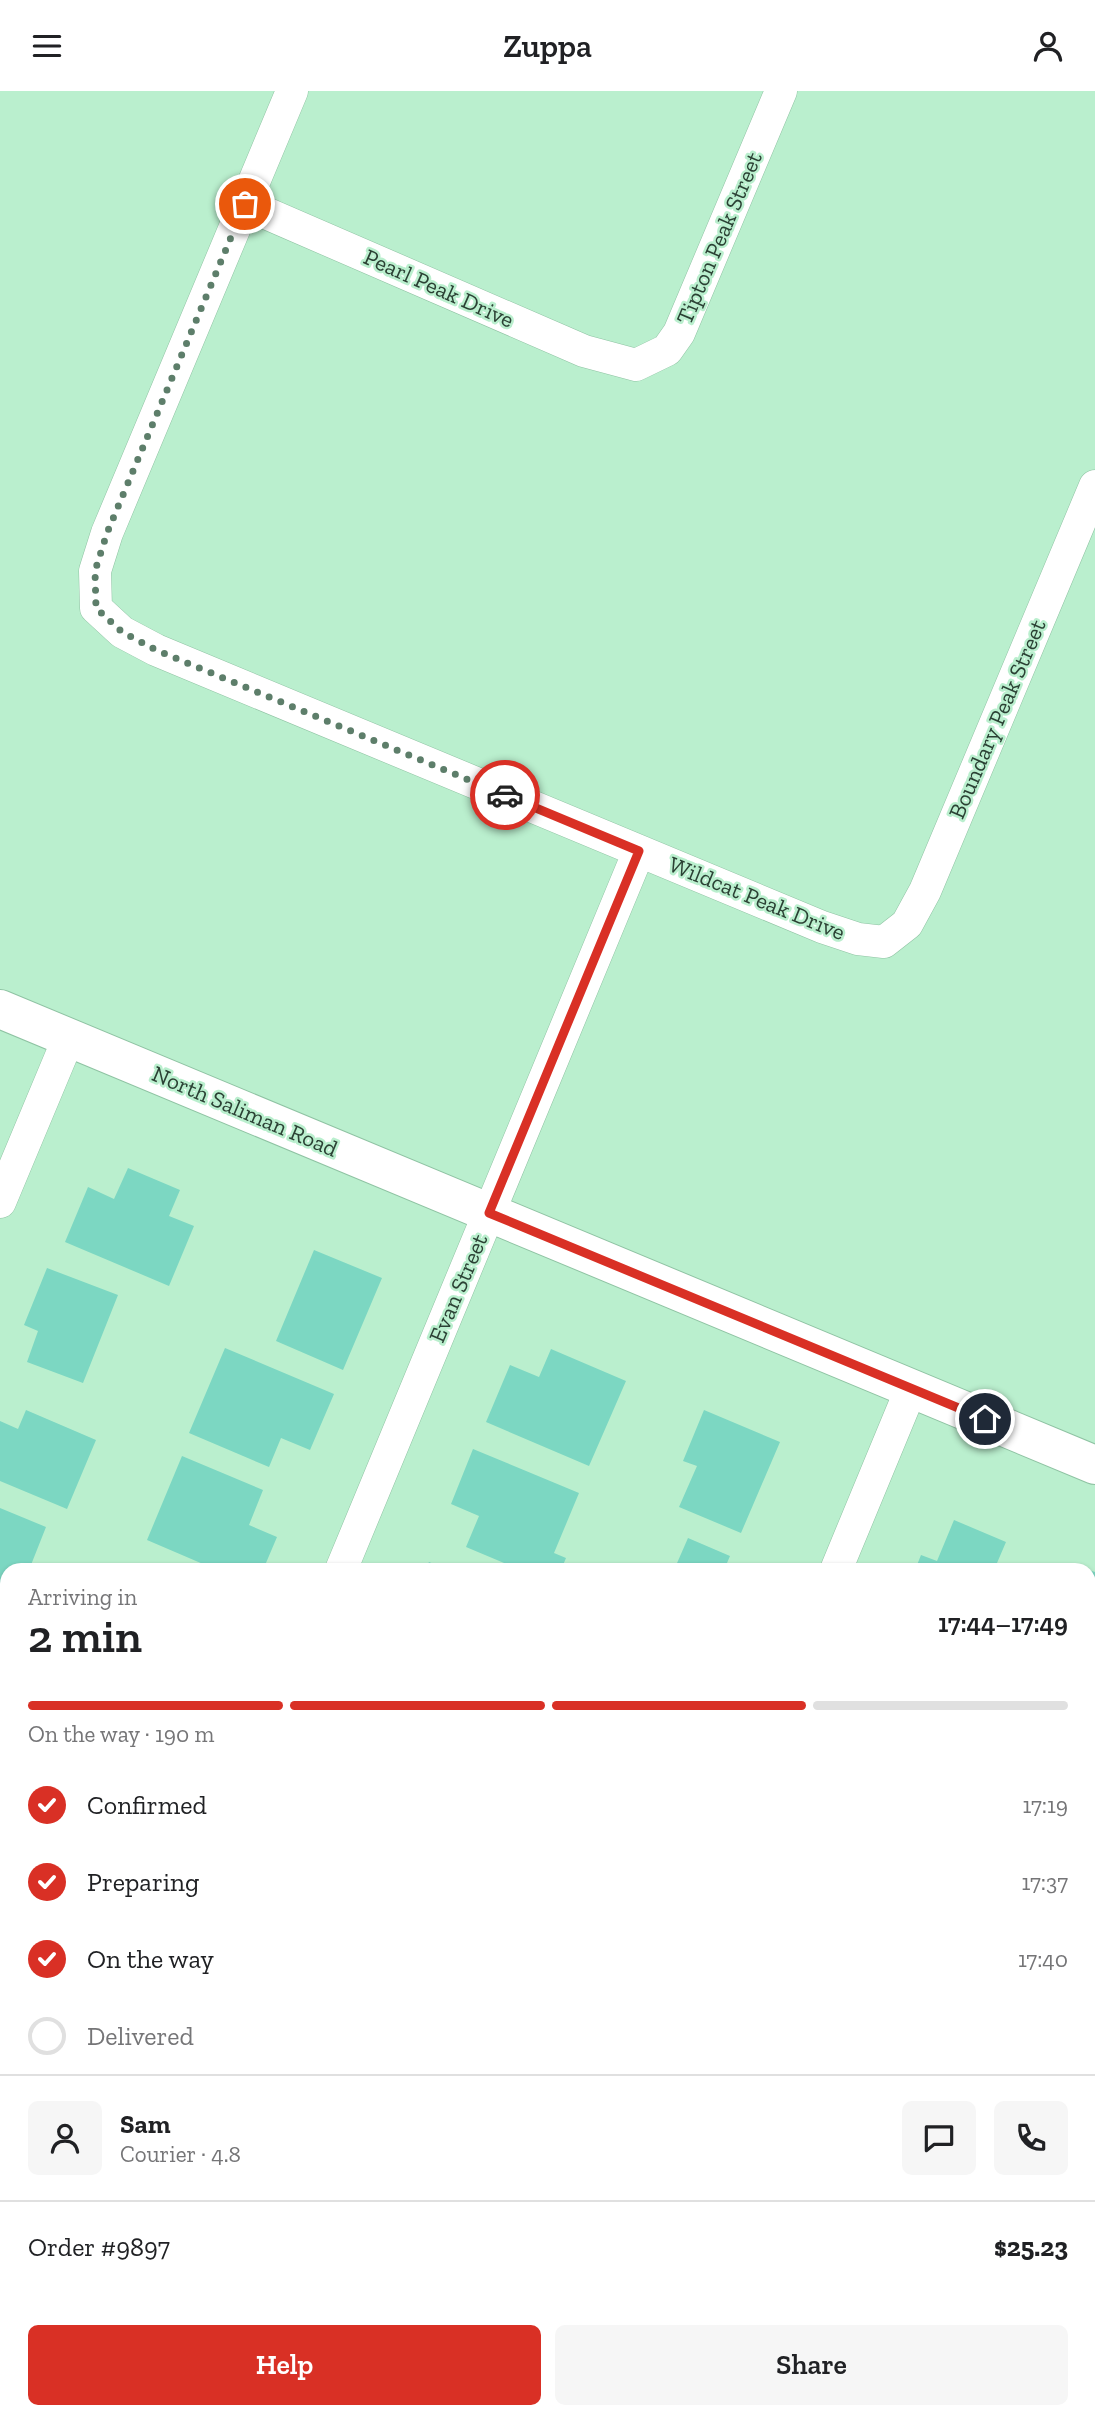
<!DOCTYPE html>
<meta charset="utf-8">
<style>
:root{--surface:#fff;--page:#f6f6f6;--text:#202124;--muted:#757577;--line:#e0e0e0;--accent:#d93025}
body{margin:0;font-family:"Zilla Slab",serif;background:var(--page);color:var(--text);height:100vh;display:flex;flex-direction:column;font-size:26px;white-space:nowrap}
*{box-sizing:border-box;margin:0}
p{font-size:23px;color:var(--muted)}
.icon{flex:none;width:38px;height:38px;fill:none;stroke:currentColor;stroke-width:2;stroke-linecap:round;stroke-linejoin:round}
.map{position:relative;flex:1;overflow:hidden}
.side{position:absolute;left:0px;top:1472px;width:1096px;height:856px;display:flex;flex-direction:column;background:var(--surface);border-radius:21px 21px 0 0;box-shadow:0 2px 5px #0004}
.side>*{flex:none}
.pin{position:absolute;display:grid;place-items:center;width:60px;height:60px;color:#fff;margin:-30px;border:4px solid #fff;border-radius:50%;box-shadow:0 2px 7px #0007}
.courier{position:absolute;display:grid;place-items:center;width:70px;height:70px;margin:-35px;border:5px solid #d93025;border-radius:50%;background:#fff;color:#222;box-shadow:0 2px 9px #0007}
.overview em{font-style:normal;font-weight:600}
.overview div{display:flex;flex-direction:column-reverse}
.overview{display:flex;align-items:center;justify-content:space-between;height:119px;padding:0 28px}
h1{font-size:46px;font-weight:600;line-height:52px}
.bar{display:grid;grid-template-columns:repeat(4,1fr);gap:10px 7px;align-content:center;height:84px;padding:0 28px}
.bar i{height:9px;border-radius:5px;background:var(--line)}
.bar .current{background:var(--accent)}
.bar p{grid-column:span 4}
.line{display:flex;align-items:center;gap:18px;padding:0 28px;border-top:2px solid var(--line)}
.line div{flex:1}
.round{display:grid;place-items:center;flex:none;width:74px;height:74px;border-radius:10px;background:var(--page)}
ol{padding:0 28px;list-style:none}
li{display:flex;align-items:center;gap:21px;height:77px}
li p{margin-inline-start:auto}
li .icon{padding:7px;border-radius:50%;background:var(--accent);color:#fff;stroke-width:4}
li:last-child{color:var(--muted)}
li i{width:38px;height:38px;border:4px solid var(--line);border-radius:50%}
.cta{display:flex;gap:14px;margin-top:auto;padding:14px 28px}
.cta a{flex:1;height:80px;border-radius:10px;background:var(--accent);color:#fff;font-size:28px;font-weight:600;line-height:80px;text-align:center}
.cta a+a{background:var(--page);color:var(--text)}
header{display:flex;justify-content:space-between;align-items:center;height:91px;padding:0 28px;background:var(--surface);font-size:32px;font-weight:600}
.map>svg:first-child{display:block}
</style>
<header><svg class="icon" aria-label="menu" viewBox="0 0 24 24"><path d="M4 6h16M4 12h16M4 18h16"/></svg>Zuppa<svg class="icon" aria-label="person" viewBox="0 0 24 24"><circle cx="12" cy="8" r="4"/><path d="M4 21q1-7 8-7t8 7"/></svg></header>
<div class="map">
<svg width="1095" height="2327" viewBox="0 0 1095 2327">
<rect width="100%" height="100%" fill="#baefce"/>
<path fill="#7cd7c2" d="M128 1077 180 1099 169 1125 194 1135 169 1195 65 1151 88 1096 114 1108Z
M314 1159 382 1187 343 1279 276 1250Z
M47 1177 118 1204 83 1292 27 1271 38 1240 24 1234Z
M225 1257 334 1303 310 1359 281 1347 269 1376 189 1342Z
M551 1258 626 1290 589 1375 486 1331 510 1274 539 1286Z
M26 1319 96 1349 67 1418 0 1390V1330L18 1338Z
M704 1319 780 1351 741 1442 679 1416 697 1375 683 1370Z
M473 1358 579 1402 554 1462 566 1467 561 1479H521L466 1456 479 1425 451 1413Z
M182 1365 263 1399 249 1434 277 1446 263 1479H217L147 1449Z
M0 1417 46 1436 29 1479H7L4 1538 0 1536Z
M954 1429 1006 1451 994 1479H915L921 1464 937 1470Z
M688 1447 730 1465 724 1479H674Z
M429 1471 447 1479H425Z
M1088 1479 1095 1481V1554L1088 1551Z
M1088 1579 1095 1582V1654L1088 1651Z
M1088 1725 1095 1727V1802L1088 1799Z
M1088 1809 1095 1812V1867L1089 1883Z
M7 1903V1938L0 1935V1919Z
M0 1966 7 1969V2046L0 2063Z
M80 2320H151L148 2327H90Z
M297 2320H400L397 2327H312Z
M616 2320H647L644 2327H631Z
M742 2320H866L881 2327H740Z"/>
<g fill="none" stroke-linecap="round" stroke-linejoin="round">
<defs>
<path id="service" d="M1088 2137 1095 2139"/>
<path id="minor" d="M292 0 107 442 95 480 96 517 122 541 156 559 822 836 858 848 884 851 907 833 925 800 1095 395
M245 113 584 260 636 274 667 259 679 242 781 0
M0 1111 69 946
M341 1479 639 760
M836 1479 911 1298
M1088 2083 1095 2067
M0 2298 7 2281
M484 2327 487 2320
M986 2327 988 2320"/>
<path id="secondary" d="M0 918 1095 1374"/>
</defs>
<use href="#service" stroke="#8fc3a3" stroke-width="18"/>
<use href="#minor" stroke="#8fc3a3" stroke-width="33"/>
<use href="#secondary" stroke="#8fc3a3" stroke-width="40"/>
<use href="#service" stroke="#fff" stroke-width="16"/>
<use href="#minor" stroke="#fff" stroke-width="32"/>
<use href="#secondary" stroke="#fff" stroke-width="38"/>
</g>
<g fill="none" stroke-linecap="round" stroke-linejoin="round">
<path stroke="#5d7e6a" stroke-width="7" stroke-dasharray="0 12.6" d="M245 113 107 442 95 480 96 517 122 541 156 559 505 704"/>
<path stroke="#d93025" stroke-width="9" d="M505 704 639 760 489 1122 985 1328"/>
</g>
<g text-anchor="middle" dominant-baseline="central" stroke-width="5" stroke-linejoin="round" paint-order="stroke">
<g font-size="23" fill="#2b4134" stroke="#baefce">
<text transform="translate(719 147) rotate(-67)">Tipton Peak Street</text>
<text transform="translate(439 197) rotate(24)">Pearl Peak Drive</text>
<text transform="translate(997 628) rotate(-67)">Boundary Peak Street</text>
<text transform="translate(757 807) rotate(22)">Wildcat Peak Drive</text>
<text transform="translate(245 1020) rotate(23)">North Saliman Road</text>
<text transform="translate(458 1197) rotate(-67)">Evan Street</text>
</g>
</g>
</svg>
<div class="pin" style="left:245px;top:113px;background:#ea580c"><svg class="icon" aria-label="bag" viewBox="0 0 24 24"><path d="M5 8h14l-1 12H6zM9 8a3 3 0 0 1 6 0"/></svg></div>
<div class="pin" style="left:985px;top:1328px;background:#1f2937"><svg class="icon" aria-label="home" viewBox="0 0 24 24"><path d="M3 11l9-7 9 7M6 9v11h12V9"/></svg></div>
<div class="courier" style="left:505px;top:704px"><svg class="icon" aria-label="car" viewBox="0 0 24 24"><path d="M5 17H2v-5l4-1 3-4h7l3 4 3 1v5h-3M9 17h6M6 11h13"/><circle cx="7" cy="17" r="2"/><circle cx="17" cy="17" r="2"/></svg></div>
<section class="side">
<div class="overview"><div><h1>2 min</h1><p>Arriving in</p></div><em>17:44–17:49</em></div>
<div class="bar"><i class="current"></i><i class="current"></i><i class="current"></i><i></i><p>On the way · 190 m</p></div>
<ol>
<li><svg class="icon" aria-label="check" viewBox="0 0 24 24"><path d="M5 12l5 5 9-10"/></svg>Confirmed<p>17:19</p></li>
<li><svg class="icon" aria-label="check" viewBox="0 0 24 24"><path d="M5 12l5 5 9-10"/></svg>Preparing<p>17:37</p></li>
<li><svg class="icon" aria-label="check" viewBox="0 0 24 24"><path d="M5 12l5 5 9-10"/></svg>On the way<p>17:40</p></li>
<li><i></i>Delivered</li>
</ol>
<div class="line" style="height:126px"><a class="round"><svg class="icon" aria-label="person" viewBox="0 0 24 24"><circle cx="12" cy="8" r="4"/><path d="M4 21q1-7 8-7t8 7"/></svg></a><div><b>Sam</b><p>Courier · 4.8</p></div><a class="round"><svg class="icon" aria-label="chat" viewBox="0 0 24 24"><path d="M4 5h16v11H9l-5 4z"/></svg></a><a class="round"><svg class="icon" aria-label="phone" viewBox="0 0 24 24"><path d="M5 4h4l2 5-3 2q2 4 5 5l2-3 5 2v4C11 20 4 13 5 4z"/></svg></a></div>
<div class="line" style="height:91px"><div>Order #9897</div><b>$25.23</b></div>
<div class="cta"><a>Help</a><a>Share</a></div>
</section>
</div>
